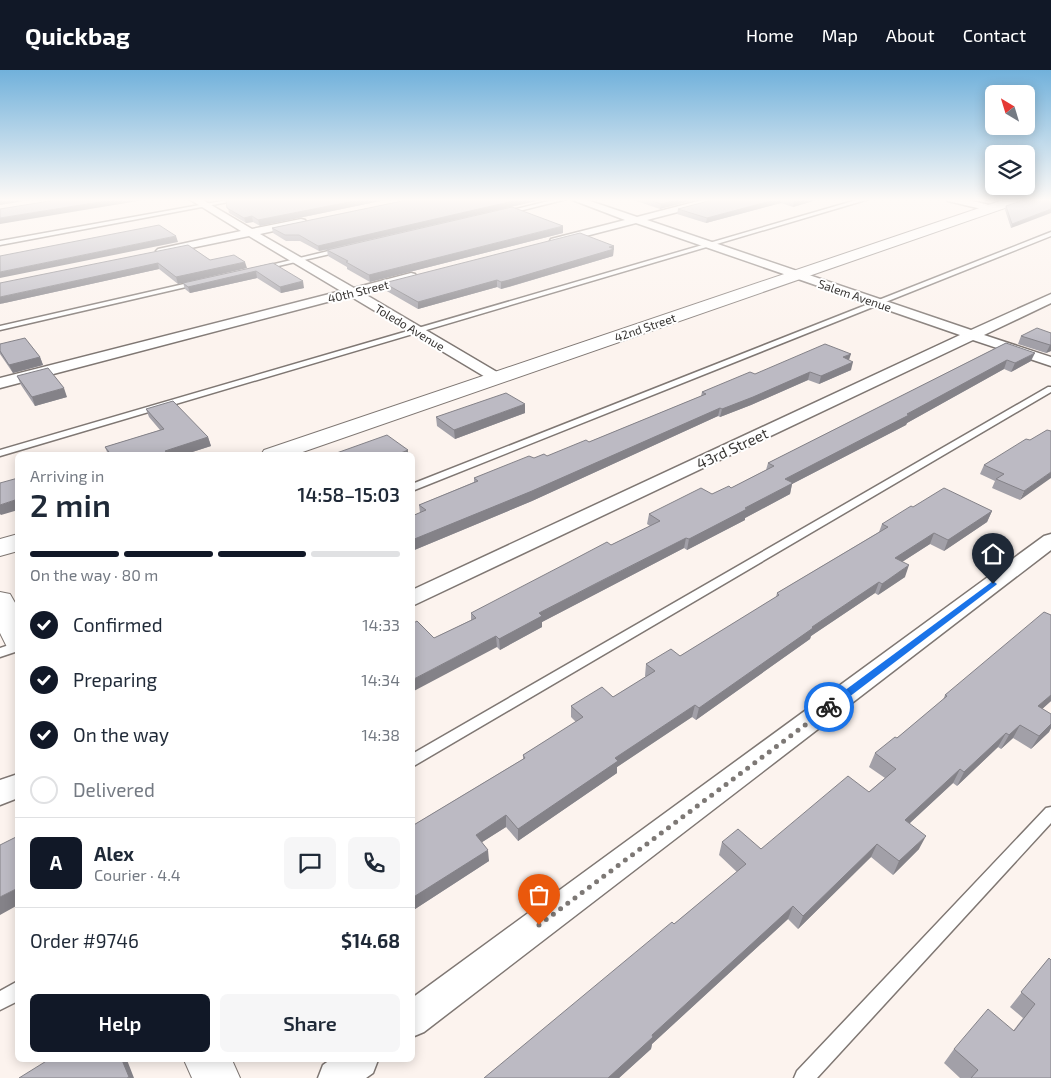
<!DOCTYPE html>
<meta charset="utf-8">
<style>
:root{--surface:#fff;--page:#f6f6f7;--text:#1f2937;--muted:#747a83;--line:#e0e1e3;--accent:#111827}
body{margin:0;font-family:"Exo 2",sans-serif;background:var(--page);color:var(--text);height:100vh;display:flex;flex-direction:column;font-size:19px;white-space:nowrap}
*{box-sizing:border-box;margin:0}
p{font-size:16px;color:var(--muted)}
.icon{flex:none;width:28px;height:28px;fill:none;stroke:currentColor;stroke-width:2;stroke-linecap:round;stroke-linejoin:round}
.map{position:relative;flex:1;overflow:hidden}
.details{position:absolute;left:15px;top:382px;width:400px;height:610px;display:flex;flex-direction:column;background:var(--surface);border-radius:8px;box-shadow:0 2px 12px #0003}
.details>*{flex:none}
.needle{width:32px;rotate:322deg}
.buttons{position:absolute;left:985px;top:15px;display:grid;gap:10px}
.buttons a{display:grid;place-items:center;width:50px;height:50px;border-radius:8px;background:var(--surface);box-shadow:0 2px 12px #0003;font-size:25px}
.pin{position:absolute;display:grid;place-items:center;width:42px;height:42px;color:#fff;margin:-51px -21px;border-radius:50% 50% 50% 0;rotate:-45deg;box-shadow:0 0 5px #0007}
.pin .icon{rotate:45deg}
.courier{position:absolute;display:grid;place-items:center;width:50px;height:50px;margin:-25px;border:4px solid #1a73e8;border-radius:50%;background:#fff;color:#222;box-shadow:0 1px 6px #0007}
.headline em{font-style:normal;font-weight:600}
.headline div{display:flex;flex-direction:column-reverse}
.headline{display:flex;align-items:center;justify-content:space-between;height:85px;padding:0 15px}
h1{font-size:32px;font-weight:600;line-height:38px}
.bar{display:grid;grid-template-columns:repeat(4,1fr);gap:8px 5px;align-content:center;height:60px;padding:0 15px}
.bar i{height:6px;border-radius:4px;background:var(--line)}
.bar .current{background:var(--accent)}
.bar p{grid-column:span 4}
.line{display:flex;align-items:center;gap:12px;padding:0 15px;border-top:1px solid var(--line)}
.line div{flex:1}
.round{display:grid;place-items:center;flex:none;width:52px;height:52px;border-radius:8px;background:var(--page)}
ol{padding:0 15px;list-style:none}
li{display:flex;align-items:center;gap:15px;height:55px}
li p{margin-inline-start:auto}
li .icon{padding:5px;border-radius:50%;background:var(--accent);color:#fff;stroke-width:4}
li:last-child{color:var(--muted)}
li i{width:28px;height:28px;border:2px solid var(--line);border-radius:50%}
.primary-button{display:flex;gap:10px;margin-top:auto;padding:10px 15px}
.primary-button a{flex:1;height:58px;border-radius:8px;background:var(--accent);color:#fff;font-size:20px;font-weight:600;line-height:58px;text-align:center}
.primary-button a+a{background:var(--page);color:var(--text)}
header{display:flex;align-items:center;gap:30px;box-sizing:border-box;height:70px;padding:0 25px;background:var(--accent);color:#fff}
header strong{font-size:24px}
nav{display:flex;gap:28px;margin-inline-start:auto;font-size:18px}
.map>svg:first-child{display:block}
</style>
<header>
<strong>Quickbag</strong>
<nav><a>Home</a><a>Map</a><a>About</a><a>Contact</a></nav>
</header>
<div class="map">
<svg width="1051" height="1008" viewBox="0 0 1051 1008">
<rect width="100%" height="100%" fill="#fcf3ee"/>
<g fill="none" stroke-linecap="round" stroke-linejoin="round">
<defs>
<path id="service" d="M233 129H244L0 175V171Z
M557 129H567L503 145 500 143Z
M860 129H869L0 386V380Z
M1051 162V166L412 421V414Z
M341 178 344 180 343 181 261 200 258 198Z
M197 211 199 212V214L0 260V256Z
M1048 317H1051V322L412 697V684Z
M18 572V581L0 587V578Z
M1051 737V753L817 1008H794L797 1001 1046 738Z
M18 911V931L0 940V921Z"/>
<path id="minor" d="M189 129H201L252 159 301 149 305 150 306 152 305 154 260 164 354 218 411 203 415 204 417 207 415 210 363 223 502 305 505 308 502 311H492L350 226 0 318V308L341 221 249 166 162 184 158 183 156 181 158 179 241 161Z
M570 129H584L637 147 706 129H722L720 131 647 150 971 260 1051 224V233L984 265 1051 287V296L973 270 412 536V520L960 265 636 153 555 174 551 173 550 171 551 169 625 150Z
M946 129H964L993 136 995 138 990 141 948 131Z
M1051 464V480L424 962 412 967V928L1044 466Z
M18 704V728L0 735V710Z
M330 990H378L373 1003 366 1008H318L323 995Z"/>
<path id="tertiary" d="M1006 129H1024L1022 132 294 385H261L264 380Z
M18 464V481L0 486V469Z
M0 522 10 524 18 538V580L7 577 0 563Z
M184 990H232L240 1008H192Z"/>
</defs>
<use href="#service" stroke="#7f7773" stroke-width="3"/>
<use href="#minor" stroke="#7f7773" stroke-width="3"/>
<use href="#tertiary" stroke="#7f7773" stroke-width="2"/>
<use href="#service" fill="#fff" fill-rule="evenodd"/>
<use href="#minor" fill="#fff" fill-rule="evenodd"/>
<use href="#tertiary" fill="#fff" fill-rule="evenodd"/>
</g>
<path fill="#a2a0a8" d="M226 129H390L260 156 253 152 246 153 229 143Z
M412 129H545L339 177 563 163 370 212 347 199V197L328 186 327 180 319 181 300 171H286L273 163 272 158Z
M630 129H698L660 139Z
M716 129H820L793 137 781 133 706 153 677 144 678 139Z
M1024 130 1011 158 1005 140 1006 136Z
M188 175 210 190 247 198 178 214 159 199 0 234Z
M614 176 613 186 509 217 501 219 497 217 418 239 385 220 384 213Z
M273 193 304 218 281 223 257 208 190 223 185 219 183 213Z
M1051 263V281L1046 283 1018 274 1021 266Z
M1006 273 1031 291 1011 302 1004 299 907 353 906 355 792 414 790 424 745 448V450L687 480 684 478 596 524 542 552V557L500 580 497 577 434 568 471 550V543L650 456 647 454 649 444 712 424 731 418 766 400 768 393Z
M0 274 40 287 43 295 13 303 0 284Z
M849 290 851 300 819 314 808 310 751 335 720 347 718 346 532 431 412 481V446L420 443 419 435 474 412V408L534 388 547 386 589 372 701 326 702 322 755 304Z
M17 306 67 327 35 336 21 315Z
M146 339 208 367 211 376 183 385H97L107 382 105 377 160 360 149 347Z
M525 343 455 369 437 356 436 347Z
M1051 361 1020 430 992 418 995 411 980 404 984 395 1030 370Z
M913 437 992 441 987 452 944 481 930 474 902 492 905 507 878 525 875 523 811 566 810 569 696 650 692 647 617 697V703L518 771 506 757 482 772 489 791 412 841V756L523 689V685L576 652 571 647V636L613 627 646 607 645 606 646 594 680 586 776 527 777 523 879 462 882 454Z
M1051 545V631L1042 639 1051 644V658L1049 662 1031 679 1013 668 1001 679 998 677 957 716 953 713 910 753 919 779 893 805 871 787 798 859 788 849 652 974 651 979 619 1008H484L674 854 737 802 719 785 722 772 761 779 869 722 885 708 869 697 875 683 897 668 943 630 945 625Z
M1049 888 1051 1008H960L944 993 954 979 1013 961 1023 948 1010 937Z"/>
<path fill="#848288" d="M4 129H37L0 135V130Z
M118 129H150L0 154V148Z
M364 129H390L260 156 258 150Z
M522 129H545L319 181 318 176Z
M601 129H610L601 131Z
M679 129H698L660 139 661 134Z
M778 129H782L781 133 706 153 707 148Z
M803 129H820L793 137 794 131Z
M1051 139V143L1011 158 1012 154Z
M252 146 253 152 246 153 244 148Z
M563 156V163L370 212 369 205Z
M176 166 178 172 0 208V202Z
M614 176 613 186 501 219V212Z
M245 192 247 198 178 214 176 207Z
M158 193 159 199 0 234V227Z
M256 201 257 208 190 223 188 217Z
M497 210V217L418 239V232Z
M303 211 304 218 281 223 280 217Z
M1050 275H1051V281L1046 283Z
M1035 283 1031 291 1011 302 1015 293Z
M851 284 848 293 843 287Z
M40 287 43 295 13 303 9 295Z
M1007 290 1004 299 907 353 906 355 792 414 790 424 745 448V450L687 480 689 469 745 438 785 409Z
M853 292 851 300 819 314 821 306Z
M810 302 808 310 751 335 720 347 722 339Z
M64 318 67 327 35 336 32 327Z
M525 334V343L455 369 454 360Z
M720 338 718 346 532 431 412 481V470Z
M208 367 211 376 183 385H158L165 381Z
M408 380V385H396Z
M1051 402V408L1020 430 1024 421Z
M18 429V440L1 445 0 444V435Z
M992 441 987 452 944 481 948 470Z
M934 463 930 474 891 499 895 488Z
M686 468 684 478 542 552V557L500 580 499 569 539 543Z
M909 495 905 507 878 525 882 514Z
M879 512 875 523 811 566 810 569 696 650 699 638 812 557Z
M496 566 497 577 412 622V610Z
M1051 625V631L1030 650 1038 636Z
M695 635 692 647 617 697V703L518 771V759L615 688Z
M1051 654V658L1049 662 1031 679 1039 666Z
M1020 655 1013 668 1001 679 1009 665Z
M1006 663 998 677 957 716 964 702Z
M960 699 953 713 899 763 905 750Z
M506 745V757L476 776V765Z
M926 766 919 779 893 805 899 791Z
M877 774 871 787 798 859 803 846Z
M488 780 489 791 412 841V828Z
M18 818V835L0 845V827Z
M793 836 788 849 652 974 651 979 619 1008H608L652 965Z
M122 990H127L134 1008H127Z"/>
<path fill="#bcbac3" stroke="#848288" d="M62 129H118L0 148V139Z
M226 129H364L258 150 252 146 244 148 227 138Z
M412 129H522L318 176 299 165H285L272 158Z
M647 129H679L661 134Z
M716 129H778L707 148 678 139Z
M785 129H803L794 131Z
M1024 129H1051V139L1012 154 1006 136 1024 130Z
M512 137 563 156 369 205 346 192 348 191 327 180Z
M159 155 176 166 0 202V186Z
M580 163 614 176 609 177 614 179 509 210 501 212 497 210 418 232 384 213Z
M188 175 210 190 234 185 245 192 176 207 158 193 0 227V213Z
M273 193 303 211 280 217 256 201 188 217 183 213Z
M1037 258 1051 263V275H1050L1021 266Z
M25 268 40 287 9 295 0 281V274Z
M1006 273 1035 283 1015 293 1007 290 907 344 909 345 785 409 793 413 745 438 747 439 689 469 686 468 597 513 539 543 542 546 499 569 496 566 412 610V554L417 551 434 568 476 548 471 543 569 492 607 472 611 475 660 451 649 444 701 418 712 424 729 416 731 418 774 396 768 393Z
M825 274 851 284 843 287 853 292 821 306 810 302 753 327 722 339 720 338 532 421 412 470V446L426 440 419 435 478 411 474 408 529 386 534 388 544 384 547 386 586 370 589 372 706 324 702 322 750 302 755 304Z
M48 298 64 318 32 327 17 306Z
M506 323 525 334 454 360 436 347Z
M173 331 208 367 165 381 166 382 158 385H97L109 382 105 377 164 359 146 339Z
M1047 360 1051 361V402L1024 421 996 409 1004 404 984 395 1026 369 1030 370Z
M387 365 408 380 396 385H331Z
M18 408V429L0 435V413Z
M944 418 992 441 948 470 934 463 895 488 909 495 882 514 879 512 812 557 813 558 699 638 695 635 615 688 618 691 518 759 506 745 476 765 488 780 412 828V756L525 688 523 685 583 647 571 636 602 617 613 627 655 601 646 594 671 579 680 586 779 525 777 523 888 457 882 454 911 436 913 437Z
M1044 542 1051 545V625L1038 636 1051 644V654L1039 666 1020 655 1009 665 1006 663 964 702 960 699 905 750 926 766 899 791 877 774 803 846 793 836 652 965 653 967 608 1008H484L672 852 674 854 746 794 722 772 738 759 761 779 848 706 869 722 896 699 875 683 895 667 897 668 947 626 945 625Z
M18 766V818L0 827V775Z
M1049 888 1051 890V1008H971L978 1000 954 979 988 939 1014 961 1035 934 1021 922Z
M48 990H122L129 1007 127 1008H19Z"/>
<linearGradient id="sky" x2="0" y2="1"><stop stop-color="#71b1db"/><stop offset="0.48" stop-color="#fefaf7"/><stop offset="1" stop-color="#fefaf7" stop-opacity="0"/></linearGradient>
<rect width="1051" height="270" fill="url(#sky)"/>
<path fill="#1a73e8" d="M993 511 997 514 996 515 832 640H825V635Z"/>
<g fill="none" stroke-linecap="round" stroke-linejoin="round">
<path stroke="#7d7875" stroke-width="5" stroke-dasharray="0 9" d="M539 855 829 637"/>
</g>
<g text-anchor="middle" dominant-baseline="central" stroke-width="4" stroke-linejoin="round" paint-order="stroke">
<g font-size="12" fill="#393634" stroke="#fff">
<text transform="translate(358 221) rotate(-14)">40th Street</text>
<text transform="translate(855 225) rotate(19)">Salem Avenue</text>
<text transform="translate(410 257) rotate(31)">Toledo Avenue</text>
<text transform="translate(645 257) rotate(-19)">42nd Street</text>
</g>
<g font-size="15" fill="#393634" stroke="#fff">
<text transform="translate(732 378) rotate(-25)">43rd Street</text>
</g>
</g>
</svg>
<div class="buttons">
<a><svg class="needle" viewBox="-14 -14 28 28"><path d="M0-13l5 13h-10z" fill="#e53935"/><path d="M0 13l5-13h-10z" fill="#747a83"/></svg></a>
<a><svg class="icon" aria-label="layers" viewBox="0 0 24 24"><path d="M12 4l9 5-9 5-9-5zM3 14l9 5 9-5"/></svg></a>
</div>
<div class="pin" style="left:539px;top:855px;background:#ea580c"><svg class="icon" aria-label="bag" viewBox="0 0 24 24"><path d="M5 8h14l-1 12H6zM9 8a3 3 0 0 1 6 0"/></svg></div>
<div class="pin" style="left:993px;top:514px;background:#1f2937"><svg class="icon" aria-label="home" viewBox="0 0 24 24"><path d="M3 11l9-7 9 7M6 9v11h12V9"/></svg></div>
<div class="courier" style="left:829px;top:637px"><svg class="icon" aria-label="bike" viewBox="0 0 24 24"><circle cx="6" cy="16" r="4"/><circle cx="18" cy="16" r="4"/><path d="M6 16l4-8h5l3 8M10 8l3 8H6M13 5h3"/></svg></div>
<section class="details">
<div class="headline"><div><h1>2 min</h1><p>Arriving in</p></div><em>14:58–15:03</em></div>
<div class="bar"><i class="current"></i><i class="current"></i><i class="current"></i><i></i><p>On the way · 80 m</p></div>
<ol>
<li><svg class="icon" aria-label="check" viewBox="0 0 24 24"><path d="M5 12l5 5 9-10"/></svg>Confirmed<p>14:33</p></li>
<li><svg class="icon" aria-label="check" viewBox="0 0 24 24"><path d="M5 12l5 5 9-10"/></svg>Preparing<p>14:34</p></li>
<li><svg class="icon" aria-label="check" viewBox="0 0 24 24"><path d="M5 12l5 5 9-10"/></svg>On the way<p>14:38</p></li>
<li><i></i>Delivered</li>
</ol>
<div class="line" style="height:90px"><b class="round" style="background:var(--accent);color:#fff">A</b><div><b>Alex</b><p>Courier · 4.4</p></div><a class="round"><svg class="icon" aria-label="chat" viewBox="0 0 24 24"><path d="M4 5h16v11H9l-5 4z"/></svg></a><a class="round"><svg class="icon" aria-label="phone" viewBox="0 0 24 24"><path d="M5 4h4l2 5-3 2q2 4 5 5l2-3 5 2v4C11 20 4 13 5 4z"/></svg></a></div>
<div class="line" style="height:65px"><div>Order #9746</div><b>$14.68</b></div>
<div class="primary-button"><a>Help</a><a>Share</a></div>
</section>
</div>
